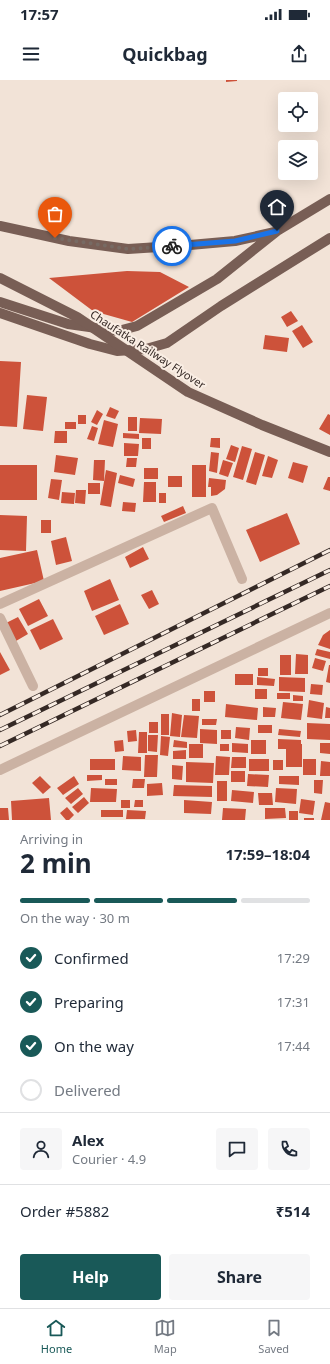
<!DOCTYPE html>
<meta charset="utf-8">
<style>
:root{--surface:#fff;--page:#f6f6f7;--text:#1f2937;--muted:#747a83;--line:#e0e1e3;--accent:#195958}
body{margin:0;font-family:"Noto Sans",sans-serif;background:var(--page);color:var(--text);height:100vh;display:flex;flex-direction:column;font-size:15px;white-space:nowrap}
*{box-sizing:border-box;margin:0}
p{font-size:13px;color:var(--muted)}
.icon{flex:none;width:22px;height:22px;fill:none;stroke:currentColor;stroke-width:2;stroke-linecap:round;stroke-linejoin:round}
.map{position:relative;height:740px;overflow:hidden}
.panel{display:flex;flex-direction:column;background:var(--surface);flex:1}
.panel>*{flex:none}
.tools{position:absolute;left:278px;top:12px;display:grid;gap:8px}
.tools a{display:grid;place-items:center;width:40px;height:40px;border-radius:4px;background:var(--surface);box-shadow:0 4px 16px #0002;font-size:20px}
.pin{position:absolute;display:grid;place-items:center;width:34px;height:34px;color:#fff;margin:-41px -17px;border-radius:50% 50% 50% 0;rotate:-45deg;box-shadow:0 0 4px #0007}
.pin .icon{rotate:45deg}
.courier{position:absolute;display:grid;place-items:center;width:40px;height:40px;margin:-20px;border:3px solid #1a73e8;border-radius:50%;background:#fff;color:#222;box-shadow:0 1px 5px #0007}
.summary em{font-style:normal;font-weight:700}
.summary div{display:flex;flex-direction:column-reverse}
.summary{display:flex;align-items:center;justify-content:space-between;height:68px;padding:0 20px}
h1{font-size:26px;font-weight:700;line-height:30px}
.bar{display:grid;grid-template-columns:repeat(4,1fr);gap:6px 4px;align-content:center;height:48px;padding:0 20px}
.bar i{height:5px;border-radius:3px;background:var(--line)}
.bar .active{background:var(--accent)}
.bar p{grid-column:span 4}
.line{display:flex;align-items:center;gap:10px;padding:0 20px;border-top:1px solid var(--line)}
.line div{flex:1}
.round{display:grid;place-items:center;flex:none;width:42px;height:42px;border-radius:4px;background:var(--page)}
ol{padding:0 20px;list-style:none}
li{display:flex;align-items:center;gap:12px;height:44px}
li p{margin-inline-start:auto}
li .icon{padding:4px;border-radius:50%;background:var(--accent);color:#fff;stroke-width:4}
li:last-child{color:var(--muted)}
li i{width:22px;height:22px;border:2px solid var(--line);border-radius:50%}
.cta{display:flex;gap:8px;margin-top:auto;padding:8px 20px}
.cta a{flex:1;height:46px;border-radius:4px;background:var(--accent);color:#fff;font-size:16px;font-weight:700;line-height:46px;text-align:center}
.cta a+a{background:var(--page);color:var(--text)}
.status{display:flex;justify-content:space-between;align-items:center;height:28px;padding:0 20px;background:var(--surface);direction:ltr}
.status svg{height:11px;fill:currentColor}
header{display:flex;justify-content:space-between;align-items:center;height:52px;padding:0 20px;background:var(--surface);font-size:18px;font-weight:700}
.dock{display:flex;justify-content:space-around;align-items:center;height:56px;border-top:1px solid var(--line);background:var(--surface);font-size:11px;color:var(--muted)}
.dock a{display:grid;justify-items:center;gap:2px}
.dock .active{color:var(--accent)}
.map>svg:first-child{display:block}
</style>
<div class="status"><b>17:57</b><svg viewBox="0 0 49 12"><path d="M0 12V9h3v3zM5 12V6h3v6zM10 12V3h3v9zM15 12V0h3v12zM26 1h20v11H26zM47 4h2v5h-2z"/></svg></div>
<header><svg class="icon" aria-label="menu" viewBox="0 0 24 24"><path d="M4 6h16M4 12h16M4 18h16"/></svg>Quickbag<svg class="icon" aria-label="share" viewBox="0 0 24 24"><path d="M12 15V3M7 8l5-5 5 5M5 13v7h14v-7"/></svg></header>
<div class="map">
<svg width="330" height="740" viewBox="0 0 330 740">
<rect width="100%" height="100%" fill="#f2e3d7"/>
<path fill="#cd523a" d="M226 0H237V1L226 2Z
M127 191 160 192 189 207 132 242 93 231 49 198Z
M291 231 298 241 287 247 281 237Z
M302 245 313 262 303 268 292 251Z
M265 255 289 258 287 272 263 269Z
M0 281 21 282 17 347 0 346Z
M27 315 47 317 43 351 23 349Z
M110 327 119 331 115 339 106 336Z
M97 330 103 334 97 345 91 342Z
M328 334 330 335V355L319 349Z
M78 335H86V344H78Z
M128 337H137V351H128Z
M140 338 162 339 161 354 139 353Z
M104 340 118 344 113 367 98 364Z
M65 342H76V349H65Z
M92 346 98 348 94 361 87 359Z
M55 351H67V363H54Z
M123 353 139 354V359L123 358Z
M142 358H151V369H142Z
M211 358H220V368L210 367Z
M124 363 139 364 138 376H124Z
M231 365 239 368 235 382 226 379Z
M242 366 252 369 243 400 233 397Z
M211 372 219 373 217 393 209 391Z
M255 372 265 375 256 405 246 402Z
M56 375 78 378 75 395 54 392Z
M268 376 278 380 272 398 262 396Z
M127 378H137L136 387H126Z
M94 380H105L104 401 93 400Z
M223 380 233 383 228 397 219 394Z
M293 382 308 386 303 403 288 398Z
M0 385H37V420H0Z
M192 385H206V417H192Z
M144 388H158V399H144Z
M106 390 117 393 111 427 100 425Z
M120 395 135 399 133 407 118 403Z
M168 396H182V407H168Z
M328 397H330V411L323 409Z
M209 398 226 400 225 409 217 415 211 416V407H208Z
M51 399 62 400 59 420 48 418Z
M144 402H156V422H143Z
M88 403H100V414H88Z
M76 410H86L85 424 75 423Z
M62 412 75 413 74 424 61 423Z
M159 413H166V423H159Z
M123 422 136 423 135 432 122 431Z
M183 426 186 433 164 442 161 436Z
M287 433 300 464 260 482 246 450Z
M0 435 27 436 26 471 0 470Z
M41 440H51V453H41Z
M66 457 72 481 56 485 51 461Z
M143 467 149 479 130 488 125 477Z
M37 470 44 501 0 511V478Z
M110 499 119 520 92 531 84 511Z
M152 510 159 524 149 529 141 515Z
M39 519 48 536 28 546 19 529Z
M120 524 129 544 104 555 95 536Z
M18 537 28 554 16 561 6 543Z
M53 539 63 559 40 570 30 550Z
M330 550V569L318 565 323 555Z
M317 569 330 572V579L315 575Z
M0 572 10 590 0 595Z
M296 574 308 575V594H295Z
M280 575H291V595H280Z
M315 578 326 581 323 591 312 588Z
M329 585H330V603L326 602Z
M258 588H268V596H258Z
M235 594H253V605H235Z
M257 597 275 599 274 606 257 605Z
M279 597 305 598V612L279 611Z
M311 604 323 605 322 615 310 614Z
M255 609H267V619H255Z
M204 611H215V622H204Z
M277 613H290V619H277Z
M293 615 303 616V621H293Z
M192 619H200V631H192Z
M309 620 324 623 322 639 307 637Z
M283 622 303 624 301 640 281 638Z
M226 624 258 628 257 640 225 637Z
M263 627 276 628 275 637H263Z
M326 627 330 628V638H325Z
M172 633 182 635 180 657 170 656Z
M161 634H169V655H161Z
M184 635 199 636 197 658 181 657Z
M202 639H217L216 645H202Z
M149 642H158V653H149Z
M307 643 330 644V660L307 659Z
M258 645H272V653H258Z
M236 647 250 648 249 660 235 658Z
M200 649 217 650V664L200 663Z
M279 649 301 651 300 657 278 655Z
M136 650 137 661 128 662 127 651Z
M221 650H231V659H221Z
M139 652H147V673H138Z
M148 655H158L157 672 148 671Z
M161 656 170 657 168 676 160 675Z
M278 659 301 660V664H302V687H286V669H278Z
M123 660 124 671 115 672 114 661Z
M174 660 187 662V668L173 667Z
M251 660H266V674H251Z
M232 663 248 664V673L232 672Z
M320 663H330V674L320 673Z
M189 664H203V678H189Z
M220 664H229V671H220Z
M186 670V679H173V671Z
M145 675H158L157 697H144Z
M123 676 141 677V691L122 690Z
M216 676 230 677 229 695H215Z
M232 677H246V688H231Z
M90 679H115V690H90Z
M249 679H269V691H249Z
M303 679H316V695H303Z
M273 680H283V690H273Z
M321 681 330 682V696H320Z
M186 682 214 683 213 703 186 702Z
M172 685 183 686 182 700 172 699Z
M231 691H245V702H231Z
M248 694 269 695 268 707 247 706Z
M87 695H102V700L87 701Z
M40 696 51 707 43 714 32 703Z
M74 696 79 704 63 715 57 708Z
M279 696H299V705L279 704Z
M105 699H117V705H105Z
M133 699H145L144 708H132Z
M314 700H323L322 714 314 713Z
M217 701H227V721H217Z
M162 703 163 715 147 716V704Z
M174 705 212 706V717L173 716Z
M78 708 83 714 71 724 65 718Z
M91 708 117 709 116 722H90Z
M276 708 297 709 296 724 275 722Z
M232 710 254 712 253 723 231 721Z
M258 713H272L273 725H259Z
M84 717 89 723 78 733 72 727Z
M49 718 51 740H12L11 721Z
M301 719 315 721 313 735 299 733Z
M121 720H130V728H121Z
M135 720H143V727H134Z
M184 720 212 722 211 734 184 733Z
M325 722 330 723V740H321Z
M67 727 74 735 69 740H66L60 733Z
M0 728H8L9 740H0Z
M223 728 246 729 245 740H222Z
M265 728H285L286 738 265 739Z
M101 730H123V737H101Z
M127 730 146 731 145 739H126Z
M289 731H298V740H289Z
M304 738H314V740H304Z"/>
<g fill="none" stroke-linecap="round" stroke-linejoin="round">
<path stroke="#cbb2a3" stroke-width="10" d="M0 524 212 428 242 499
M0 538 33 606
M0 690 330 533"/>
<path stroke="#785e55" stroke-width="10" d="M0 146 69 161 128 169 190 165 235 161 275 152
M0 222 68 244 118 251 137 246 217 199 277 151 330 119
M0 233 90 264 117 271 146 269 167 263 221 226 330 158"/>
<defs>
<path id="rail" d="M0 635 330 470
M0 650 330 490
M0 666 330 506"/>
</defs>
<use href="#rail" stroke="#352925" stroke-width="4.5"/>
<use href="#rail" stroke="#faeee4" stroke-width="3" stroke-dasharray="9" stroke-linecap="butt"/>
<path stroke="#785e55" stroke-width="10" d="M0 198 77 237 188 312 262 345 330 372"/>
</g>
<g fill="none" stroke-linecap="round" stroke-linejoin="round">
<path stroke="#776a63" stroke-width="4" stroke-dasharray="0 7.2" d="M55 158 128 169 172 166"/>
<path stroke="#1a73e8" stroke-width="5" d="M172 166 235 161 277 151"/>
</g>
<g text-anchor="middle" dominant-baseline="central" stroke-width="4" stroke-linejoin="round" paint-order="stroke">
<g font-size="11" fill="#352925" stroke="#faeee4">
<text transform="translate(148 269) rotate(33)">Chaufatka Railway Flyover</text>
</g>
</g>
</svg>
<div class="tools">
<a><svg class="icon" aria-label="locate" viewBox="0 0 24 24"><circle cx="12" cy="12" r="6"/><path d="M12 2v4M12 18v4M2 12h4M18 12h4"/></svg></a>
<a><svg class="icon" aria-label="layers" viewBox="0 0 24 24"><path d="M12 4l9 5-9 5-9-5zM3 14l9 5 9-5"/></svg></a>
</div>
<div class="pin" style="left:55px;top:158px;background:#ea580c"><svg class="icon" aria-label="bag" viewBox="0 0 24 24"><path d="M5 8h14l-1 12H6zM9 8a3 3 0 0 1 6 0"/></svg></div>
<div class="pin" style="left:277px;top:151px;background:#1f2937"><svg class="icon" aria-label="home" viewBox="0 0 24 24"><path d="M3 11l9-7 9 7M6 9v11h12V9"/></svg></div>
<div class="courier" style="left:172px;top:166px"><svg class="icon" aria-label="bike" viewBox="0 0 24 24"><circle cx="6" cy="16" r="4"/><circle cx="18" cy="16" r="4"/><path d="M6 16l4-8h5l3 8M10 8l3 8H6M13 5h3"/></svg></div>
</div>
<section class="panel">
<div class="summary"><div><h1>2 min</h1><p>Arriving in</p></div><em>17:59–18:04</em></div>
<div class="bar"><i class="active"></i><i class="active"></i><i class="active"></i><i></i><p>On the way · 30 m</p></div>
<ol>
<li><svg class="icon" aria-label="check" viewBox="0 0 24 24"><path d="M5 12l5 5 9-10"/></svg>Confirmed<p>17:29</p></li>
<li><svg class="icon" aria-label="check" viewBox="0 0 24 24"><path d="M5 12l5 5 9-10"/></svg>Preparing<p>17:31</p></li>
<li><svg class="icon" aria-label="check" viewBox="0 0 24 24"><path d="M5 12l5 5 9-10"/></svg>On the way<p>17:44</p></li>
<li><i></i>Delivered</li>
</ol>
<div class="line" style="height:72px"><a class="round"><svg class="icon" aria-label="person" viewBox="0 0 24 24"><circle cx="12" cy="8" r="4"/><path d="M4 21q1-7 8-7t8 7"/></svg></a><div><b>Alex</b><p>Courier · 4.9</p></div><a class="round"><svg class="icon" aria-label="chat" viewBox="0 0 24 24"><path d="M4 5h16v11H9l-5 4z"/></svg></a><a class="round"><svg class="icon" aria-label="phone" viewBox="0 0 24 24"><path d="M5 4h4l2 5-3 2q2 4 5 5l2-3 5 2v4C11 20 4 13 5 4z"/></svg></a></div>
<div class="line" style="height:52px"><div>Order #5882</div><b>₹514</b></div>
<div class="cta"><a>Help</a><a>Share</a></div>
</section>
<nav class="dock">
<a class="active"><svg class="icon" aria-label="home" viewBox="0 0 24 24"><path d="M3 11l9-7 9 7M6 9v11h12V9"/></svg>Home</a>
<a><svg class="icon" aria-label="map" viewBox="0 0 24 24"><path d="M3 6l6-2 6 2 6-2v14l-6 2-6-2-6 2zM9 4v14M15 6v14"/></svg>Map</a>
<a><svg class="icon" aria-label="saved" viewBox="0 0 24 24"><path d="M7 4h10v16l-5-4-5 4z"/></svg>Saved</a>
</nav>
